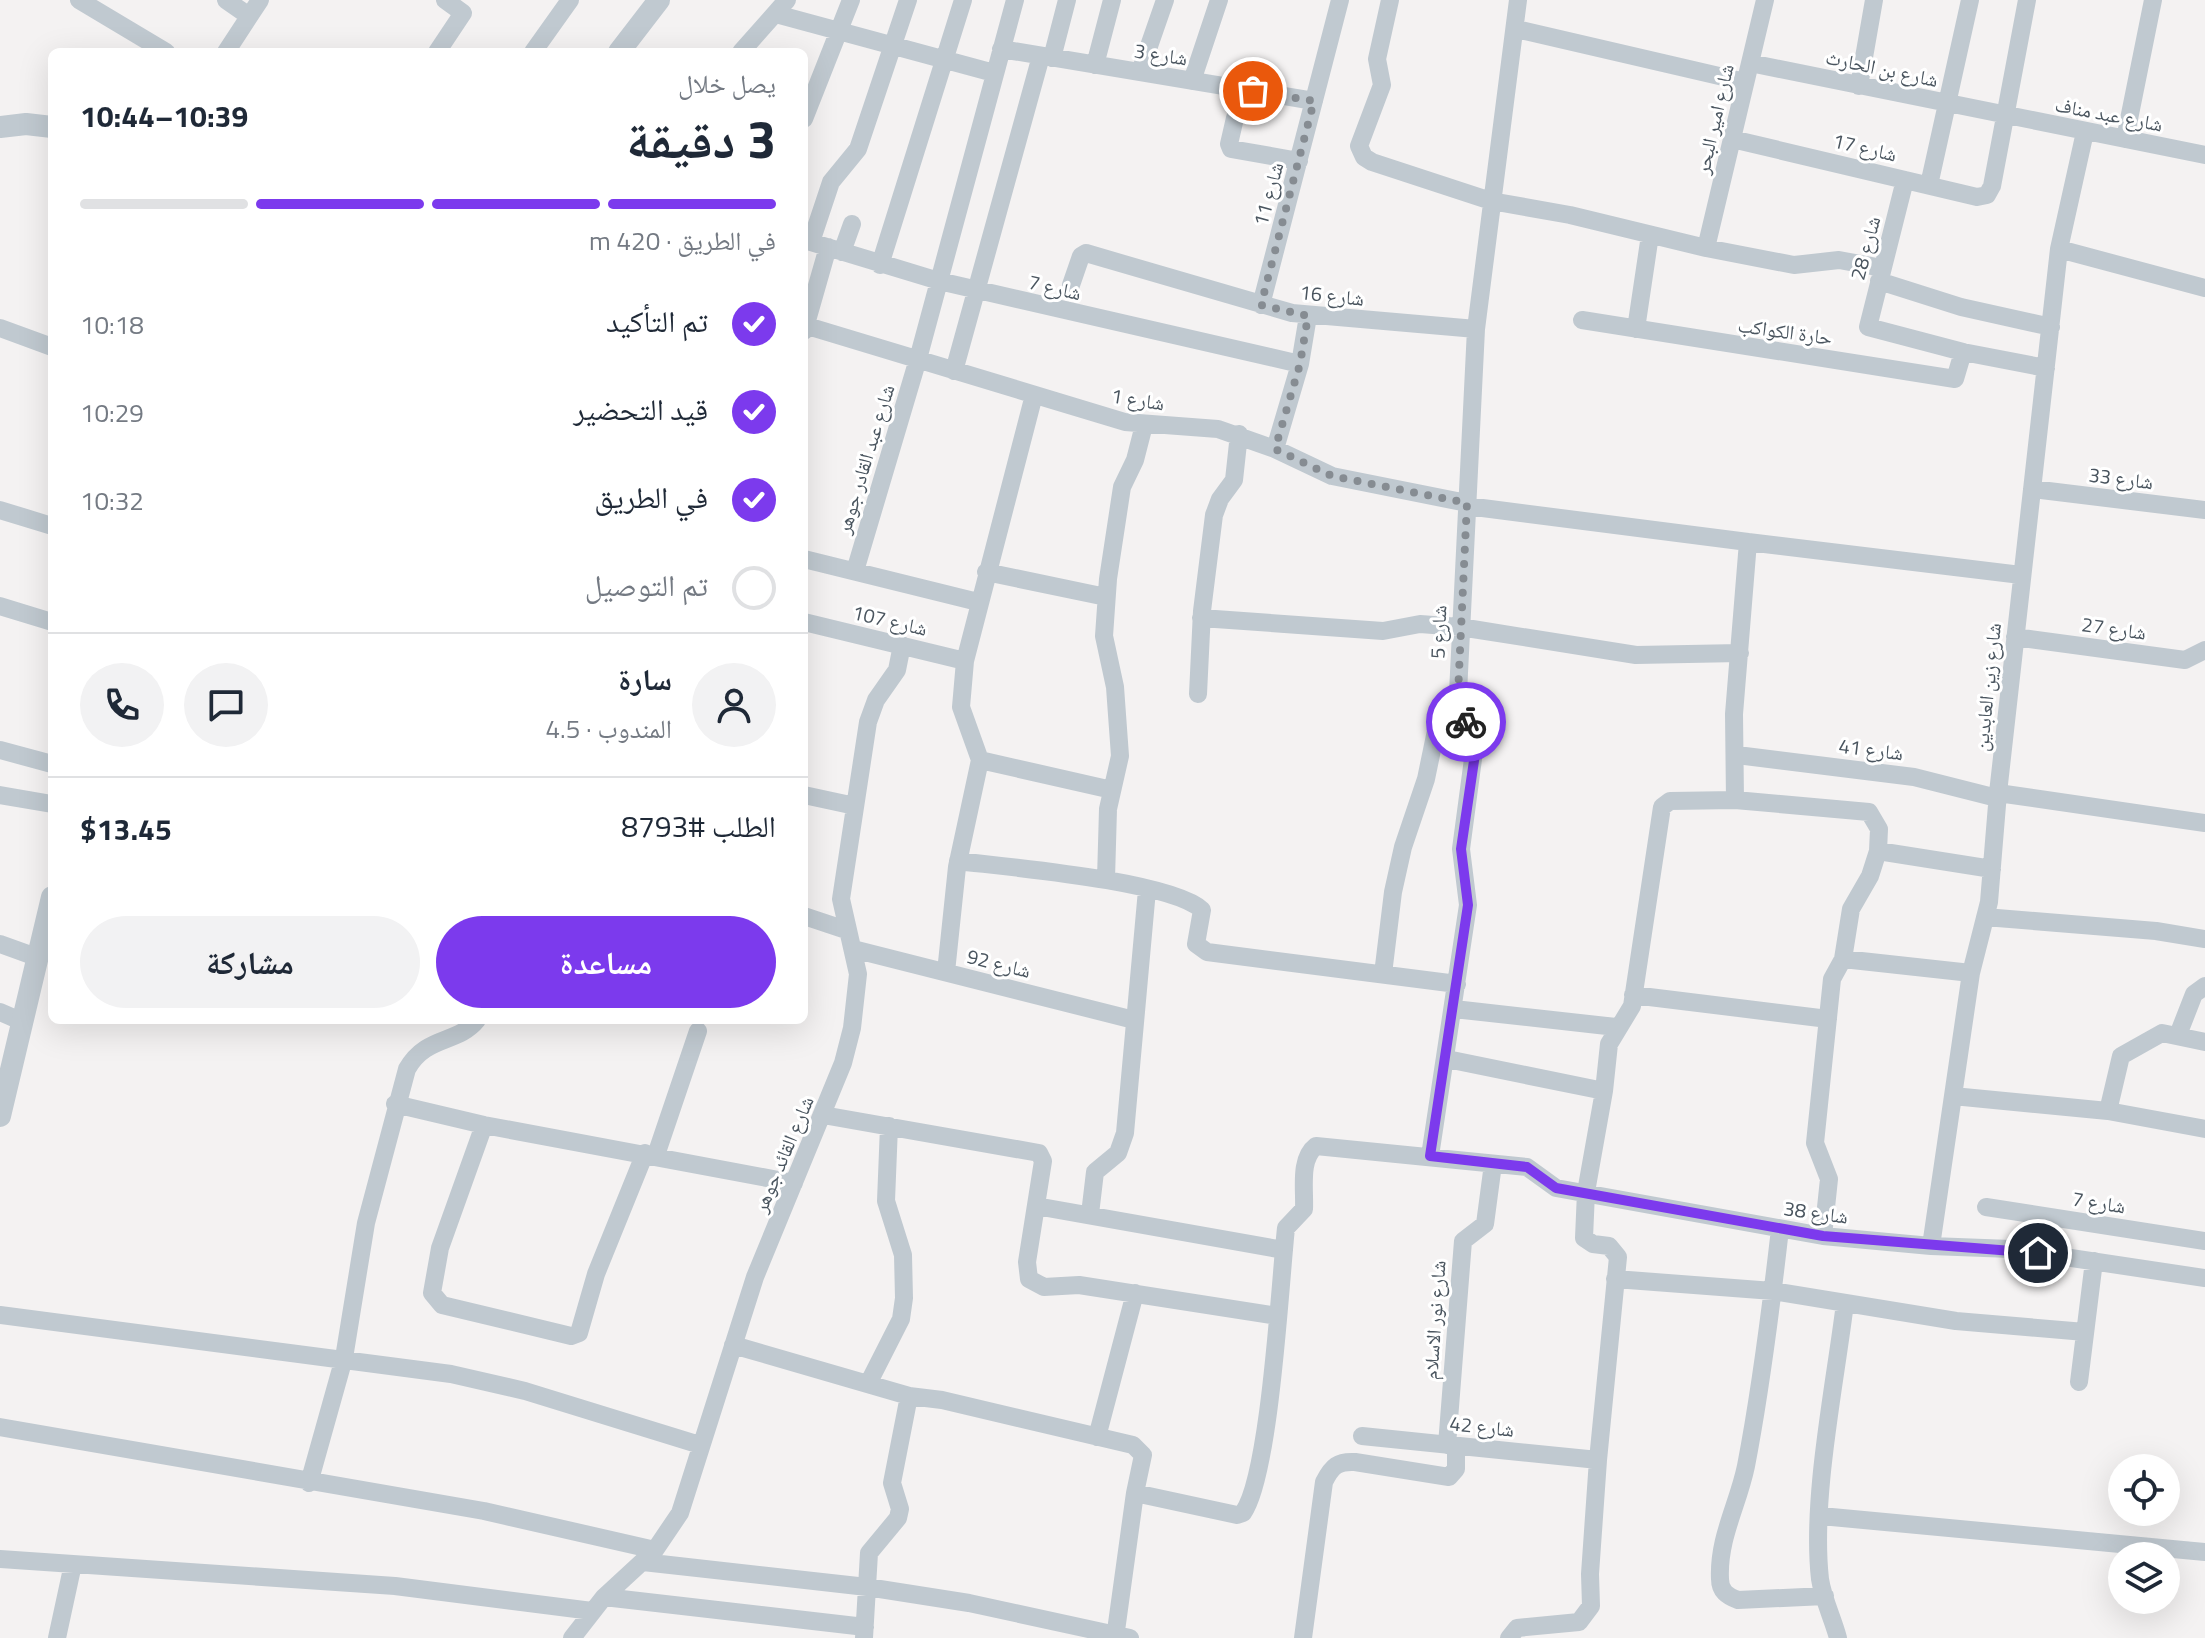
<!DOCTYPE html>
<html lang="ar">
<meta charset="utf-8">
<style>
:root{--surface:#fff;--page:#f2f2f3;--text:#1f2937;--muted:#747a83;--line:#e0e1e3;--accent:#7c3aed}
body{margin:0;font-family:"Titillium Web","Noto Naskh Arabic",sans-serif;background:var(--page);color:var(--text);direction:rtl;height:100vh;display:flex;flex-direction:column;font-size:30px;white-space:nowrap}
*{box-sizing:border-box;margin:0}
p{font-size:26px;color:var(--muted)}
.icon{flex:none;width:44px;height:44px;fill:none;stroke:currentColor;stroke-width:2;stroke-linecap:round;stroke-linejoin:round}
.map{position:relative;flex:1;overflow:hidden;direction:ltr}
.side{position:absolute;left:48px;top:48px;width:760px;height:976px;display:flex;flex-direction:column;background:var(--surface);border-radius:12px;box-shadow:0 8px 32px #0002;direction:rtl}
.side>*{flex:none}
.buttons{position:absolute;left:2108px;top:1454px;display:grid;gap:16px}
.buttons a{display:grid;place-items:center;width:72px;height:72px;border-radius:50%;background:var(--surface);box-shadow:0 8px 32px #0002;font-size:40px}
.pin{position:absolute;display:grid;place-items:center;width:68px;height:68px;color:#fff;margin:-34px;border:4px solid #fff;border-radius:50%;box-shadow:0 2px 8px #0007}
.courier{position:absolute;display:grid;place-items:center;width:80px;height:80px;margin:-40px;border:6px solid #7c3aed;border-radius:50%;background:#fff;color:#222;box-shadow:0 2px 10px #0007}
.overview em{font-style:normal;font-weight:700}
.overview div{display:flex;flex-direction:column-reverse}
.overview{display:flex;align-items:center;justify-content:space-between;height:136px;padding:0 32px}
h1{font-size:52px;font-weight:700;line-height:60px}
.bar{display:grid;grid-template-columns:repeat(4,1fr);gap:12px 8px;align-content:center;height:96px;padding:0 32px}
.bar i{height:10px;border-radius:6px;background:var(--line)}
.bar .selected{background:var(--accent)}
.bar p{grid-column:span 4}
.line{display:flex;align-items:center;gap:20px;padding:0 32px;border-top:2px solid var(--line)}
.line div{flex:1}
.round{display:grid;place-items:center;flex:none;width:84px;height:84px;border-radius:42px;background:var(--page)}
ol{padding:0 32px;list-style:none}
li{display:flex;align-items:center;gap:24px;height:88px}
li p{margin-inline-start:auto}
li .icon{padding:8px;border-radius:50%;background:var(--accent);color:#fff;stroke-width:4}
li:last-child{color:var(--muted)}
li i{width:44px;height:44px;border:4px solid var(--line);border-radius:50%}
.action{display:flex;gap:16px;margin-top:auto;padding:16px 32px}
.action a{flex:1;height:92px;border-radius:48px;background:var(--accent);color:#fff;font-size:32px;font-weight:700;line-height:92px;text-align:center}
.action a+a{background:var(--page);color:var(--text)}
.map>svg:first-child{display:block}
</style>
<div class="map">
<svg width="2205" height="1638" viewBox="0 0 2205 1638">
<rect width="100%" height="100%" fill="#f4f2f2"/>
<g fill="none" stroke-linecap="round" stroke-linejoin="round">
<path stroke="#c0c9d0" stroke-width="18" d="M79 0 166 52
M226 0 249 16
M1390 0 1377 59 1382 85 1359 146 1364 157 1372 162 1491 201 1570 215 1706 248 1794 265 1839 260 1882 268
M776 14 994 73
M1516 29 1745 82
M1001 49 1314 101
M226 52 260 0
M437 52 463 13 445 0
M533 52 570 0
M741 52 787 0
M1052 58 1067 0
M1750 63 2205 155
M1095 65 1112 0
M1140 72 1165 0
M1192 81 1219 0
M1859 86 1874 0
M1235 118 1229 144 1231 149 1299 161
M804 119 851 0
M1732 139 1977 197 1987 195 1992 186 2027 0
M2125 139 2153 0
M1905 180 1868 327 1963 352 2046 368
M1929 185 1970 0
M804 240 939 281 1300 364
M811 242 831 182 858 149 908 0
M1706 248 1765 0
M2059 249 2205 288
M842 252 852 224
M880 265 963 0
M1879 281 1961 307 2051 327
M1071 285 1081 256 1086 253 1292 313 1476 329
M1261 305 1340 0
M1582 320 1955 379 1963 352
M804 325 1125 422 1218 429 1275 449 1332 476 1467 503
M0 328 52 347
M1636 329 1650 235
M804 331 828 247
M954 371 1041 56
M1275 449 1300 364 1308 316
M2032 489 2205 510
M1467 506 1748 542 1734 714 1735 800 1670 801 1662 807 1632 1006 1609 1044 1604 1091 1586 1192 1584 1238 1593 1244 1609 1246 1618 1257 1598 1460 1590 1574 1591 1606 1579 1622 1517 1628 1509 1638
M0 510 52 526
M1748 542 2021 575
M804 559 978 602
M855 571 918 359 1015 0
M986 572 1106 597
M0 606 52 622
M1201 618 1383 631 1420 624 1460 627 1636 655 1740 653
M804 622 965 661
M2015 637 2185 660 2205 650
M1198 694 1202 611 1214 515 1220 499 1234 480 1239 434
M0 750 52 764
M1737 755 1914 777 1997 798
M980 760 1112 790
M1998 793 2205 823
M0 795 52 804
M804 795 855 806
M1735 800 1869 812 1879 829 1878 851 1992 869
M958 861C1007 867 1171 881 1202 910L1196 944 1207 952 1457 984
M1106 879 1108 809 1120 756 1115 687 1104 636 1108 579 1122 487 1135 460 1144 425
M804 916 846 930
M1985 917 2156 931 2205 939
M0 944 39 958
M853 949 1134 1020
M1843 959 1971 973
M946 972 957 867 980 760 961 707 965 661 1034 395
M1383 974 1393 892 1403 847 1426 779 1438 721 1451 708 1460 705
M1633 995 1828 1019
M1454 1009 1616 1027
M0 1012 23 1022
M2178 1035 2194 994 2205 986
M1447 1059 1604 1091
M1953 1096 2108 1111 2205 1129
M395 1104 484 1125 794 1183
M2108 1111 2121 1056 2162 1033 2205 1042
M823 1115 1039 1153 1043 1161 1027 1262 1029 1279 1044 1287 1079 1285 1277 1316
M484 1125 440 1248 432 1293 442 1305 571 1336 579 1333 596 1274 645 1153
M656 1155 698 1031
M1430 1156 1468 905 1461 849 1475 744 1458 693 1476 329 1518 0
M1036 1206 1284 1250
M1986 1207 2205 1241
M1090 1214 1095 1172 1118 1153 1125 1133 1147 890
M1780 1229C1771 1308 1761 1388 1746 1466 1738 1505 1718 1538 1720 1579 1720 1591 1727 1596 1738 1600L1825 1596
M1823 1236 1829 1179 1815 1143 1832 979 1843 959 1851 909 1870 876 1878 851
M1931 1246 1971 973 1989 902 1998 793 2059 249 2085 132
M1615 1279 1773 1291 1956 1321 2085 1332
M0 1315 451 1374 525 1391 700 1445
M733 1345 909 1396 942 1400 1133 1445 1143 1455 1135 1493 1237 1515 1243 1513C1270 1475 1280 1283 1286 1228L1304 1209C1305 1189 1299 1159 1316 1146L1527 1167 1556 1188 1823 1236 1931 1246 2011 1249 2205 1278
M2079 1382 2094 1261
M868 1384 901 1319 904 1298 903 1255 886 1201 889 1126
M0 1427 484 1511 655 1550
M1362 1436 1598 1460
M1097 1437 1135 1293
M1447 1445 1463 1241 1485 1224 1493 1164
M309 1483 344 1358 366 1223 407 1069C426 1035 458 1044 477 1020
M1821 1516 2205 1552
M0 1559 395 1586 592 1611
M643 1562 867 1587 969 1603 1130 1638
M604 1597 865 1627
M57 1638 73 1564
M572 1638 604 1597 655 1550 680 1513 755 1277 843 1063 852 1028 858 974 841 899 868 722 876 700 897 670 902 645
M864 1638 869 1553 898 1518 900 1509 892 1483 909 1396
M1115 1638 1135 1493
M1303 1638 1324 1482C1332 1466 1338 1461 1355 1462L1449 1477 1456 1469V1446
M1838 1638C1833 1619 1823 1599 1820 1579 1811 1499 1835 1385 1845 1303"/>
<path stroke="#c0c9d0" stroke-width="22" d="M619 52 659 0
M0 127 26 124 52 127
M0 1116 52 897"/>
</g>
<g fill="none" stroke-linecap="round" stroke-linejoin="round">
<path stroke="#868c92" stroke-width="8" stroke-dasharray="0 14.4" d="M1253 91 1314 101 1261 305 1308 316 1300 364 1275 449 1332 476 1467 503 1458 693 1466 722"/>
<path stroke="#7c3aed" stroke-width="10" d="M1466 722 1475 754 1461 849 1468 905 1430 1156 1527 1167 1556 1188 1823 1236 2038 1253"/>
</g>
<g text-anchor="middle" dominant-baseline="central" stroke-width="6" stroke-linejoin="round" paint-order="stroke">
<g font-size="20" fill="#4a555f" stroke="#fff">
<text transform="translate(1161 54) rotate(9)">شارع 3</text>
<text transform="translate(1882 68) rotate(12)">شارع بن الحارث</text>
<text transform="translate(2109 114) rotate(11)">شارع عبد مناف</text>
<text transform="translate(1714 119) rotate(-77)">شارع امير البحر</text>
<text transform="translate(1865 147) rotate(13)">شارع 17</text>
<text transform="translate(1268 194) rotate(-75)">شارع 11</text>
<text transform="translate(1865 248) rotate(-75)">شارع 28</text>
<text transform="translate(1055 287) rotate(13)">شارع 7</text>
<text transform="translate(1332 295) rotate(6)">شارع 16</text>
<text transform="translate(1785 331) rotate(8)">حارة الكواكب</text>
<text transform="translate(1138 399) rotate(9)">شارع 1</text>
<text transform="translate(865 459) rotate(-73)">شارع عبد القادر جوهر</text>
<text transform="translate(2121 478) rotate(7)">شارع 33</text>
<text transform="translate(890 620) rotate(13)">شارع 107</text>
<text transform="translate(2114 628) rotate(8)">شارع 27</text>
<text transform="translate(1438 632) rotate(-88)">شارع 5</text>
<text transform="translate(1987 687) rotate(-84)">شارع زين العابدين</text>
<text transform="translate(1871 749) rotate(7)">شارع 41</text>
<text transform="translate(999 963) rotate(14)">شارع 92</text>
<text transform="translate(783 1154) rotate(-67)">شارع القائد جوهر</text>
<text transform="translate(2099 1202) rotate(9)">شارع 7</text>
<text transform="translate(1816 1212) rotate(8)">شارع 38</text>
<text transform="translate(1434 1320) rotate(-86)">شارع نور الاسلام</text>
<text transform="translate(1482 1426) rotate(6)">شارع 42</text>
</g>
</g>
</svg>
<div class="buttons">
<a><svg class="icon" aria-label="locate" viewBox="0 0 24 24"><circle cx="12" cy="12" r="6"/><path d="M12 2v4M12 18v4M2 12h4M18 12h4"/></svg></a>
<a><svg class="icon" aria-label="layers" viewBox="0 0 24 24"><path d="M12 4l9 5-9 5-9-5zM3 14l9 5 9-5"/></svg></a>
</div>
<div class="pin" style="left:1253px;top:91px;background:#ea580c"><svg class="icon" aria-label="bag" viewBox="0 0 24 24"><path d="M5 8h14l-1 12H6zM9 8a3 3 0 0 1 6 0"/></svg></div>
<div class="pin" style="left:2038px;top:1253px;background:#1f2937"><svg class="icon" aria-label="home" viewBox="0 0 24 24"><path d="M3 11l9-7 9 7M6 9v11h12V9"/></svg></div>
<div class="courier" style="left:1466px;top:722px"><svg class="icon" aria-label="bike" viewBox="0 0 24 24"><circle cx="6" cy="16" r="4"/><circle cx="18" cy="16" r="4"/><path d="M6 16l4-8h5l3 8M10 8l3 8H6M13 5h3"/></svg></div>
<section class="side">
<div class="overview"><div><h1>3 دقيقة</h1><p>يصل خلال</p></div><em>10:39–10:44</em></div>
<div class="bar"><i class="selected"></i><i class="selected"></i><i class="selected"></i><i></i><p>في الطريق · 420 m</p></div>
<ol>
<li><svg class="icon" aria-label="check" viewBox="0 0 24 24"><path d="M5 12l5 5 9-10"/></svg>تم التأكيد<p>10:18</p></li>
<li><svg class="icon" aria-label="check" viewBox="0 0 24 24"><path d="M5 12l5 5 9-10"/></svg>قيد التحضير<p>10:29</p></li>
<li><svg class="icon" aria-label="check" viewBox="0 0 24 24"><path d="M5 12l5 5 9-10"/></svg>في الطريق<p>10:32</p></li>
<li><i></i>تم التوصيل</li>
</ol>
<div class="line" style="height:144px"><a class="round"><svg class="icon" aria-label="person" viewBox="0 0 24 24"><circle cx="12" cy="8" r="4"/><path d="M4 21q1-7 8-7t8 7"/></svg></a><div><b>سارة</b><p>المندوب · 4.5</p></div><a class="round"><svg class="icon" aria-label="chat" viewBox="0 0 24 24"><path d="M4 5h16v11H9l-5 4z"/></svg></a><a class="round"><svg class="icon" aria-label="phone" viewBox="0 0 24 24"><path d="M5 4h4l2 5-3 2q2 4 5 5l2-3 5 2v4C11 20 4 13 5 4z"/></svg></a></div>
<div class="line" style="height:104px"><div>الطلب #8793</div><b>$13.45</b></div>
<div class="action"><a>مساعدة</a><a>مشاركة</a></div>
</section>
</div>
